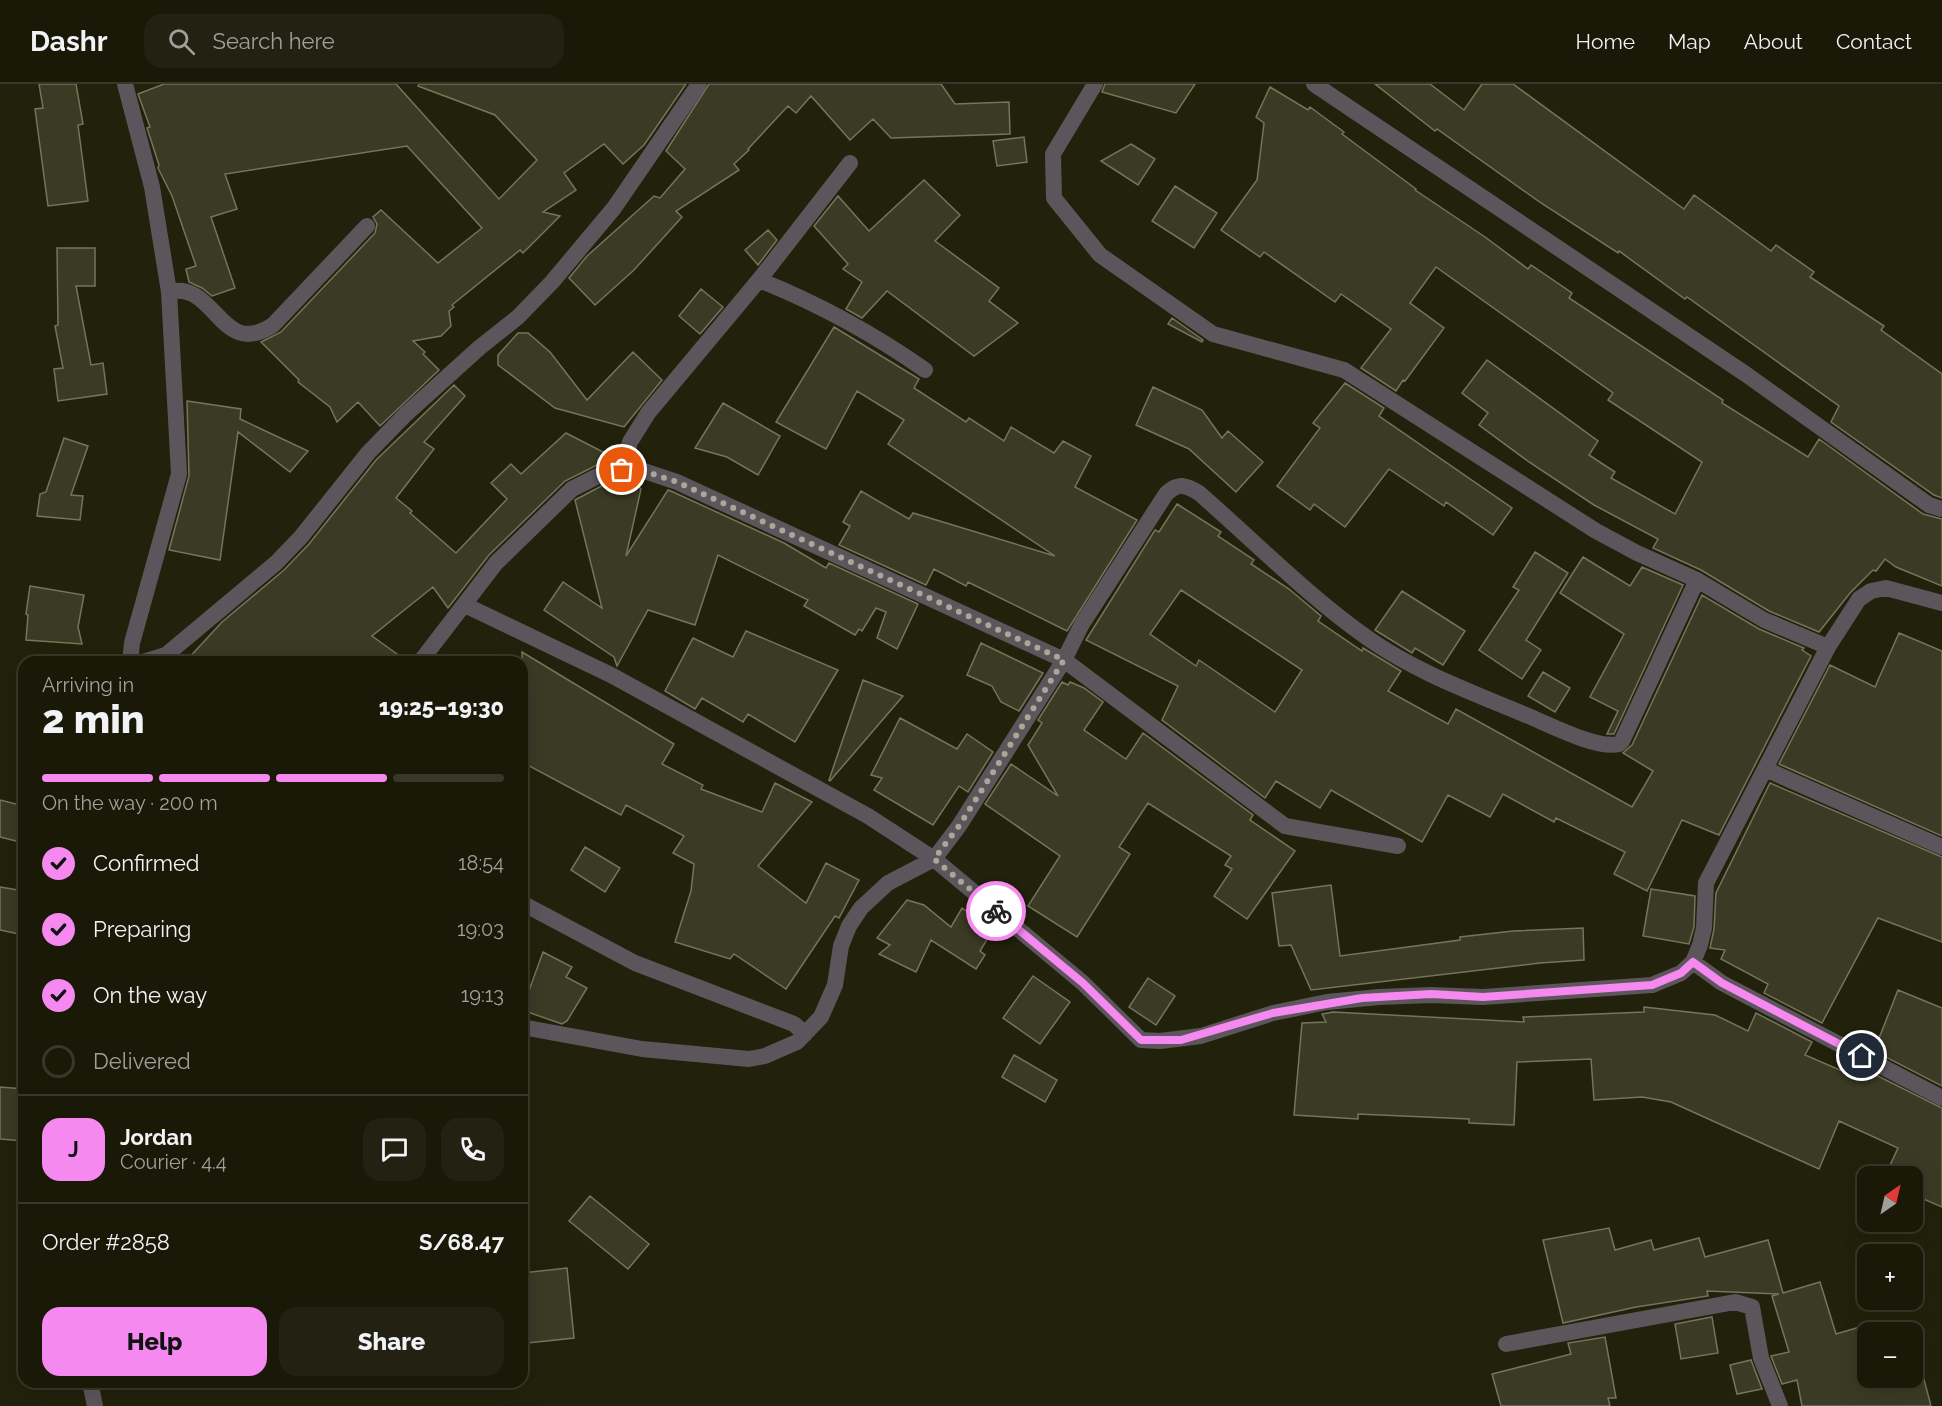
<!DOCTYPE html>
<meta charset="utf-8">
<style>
:root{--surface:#1a1908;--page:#232212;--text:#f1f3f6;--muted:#9fa09c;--line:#383829;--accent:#f589ef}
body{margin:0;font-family:Raleway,sans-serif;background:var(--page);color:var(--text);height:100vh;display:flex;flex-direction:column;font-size:22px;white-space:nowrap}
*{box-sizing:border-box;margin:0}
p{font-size:20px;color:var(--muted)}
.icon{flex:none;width:33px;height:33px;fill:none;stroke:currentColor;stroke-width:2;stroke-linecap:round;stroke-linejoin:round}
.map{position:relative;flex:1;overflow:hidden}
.side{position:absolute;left:18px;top:572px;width:510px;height:732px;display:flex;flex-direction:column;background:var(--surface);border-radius:18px;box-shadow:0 6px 24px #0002,0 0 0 2px var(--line)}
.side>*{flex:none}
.needle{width:39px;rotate:34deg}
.tools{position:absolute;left:1857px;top:1082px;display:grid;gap:12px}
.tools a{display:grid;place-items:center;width:66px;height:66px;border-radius:12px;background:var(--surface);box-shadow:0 6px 24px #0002,0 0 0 2px var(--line);font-size:30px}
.pin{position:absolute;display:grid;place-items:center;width:51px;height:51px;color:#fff;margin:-26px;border:3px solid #fff;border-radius:50%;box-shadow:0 2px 6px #0007}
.courier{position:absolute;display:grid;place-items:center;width:60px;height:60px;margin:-30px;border:4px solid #f589ef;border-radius:50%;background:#fff;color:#222;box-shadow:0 2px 8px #0007}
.headline em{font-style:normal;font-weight:800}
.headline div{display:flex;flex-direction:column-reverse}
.headline{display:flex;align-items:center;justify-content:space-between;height:102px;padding:0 24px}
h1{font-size:39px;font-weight:800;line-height:45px}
.bar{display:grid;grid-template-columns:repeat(4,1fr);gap:9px 6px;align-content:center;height:72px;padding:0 24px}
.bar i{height:8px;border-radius:4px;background:var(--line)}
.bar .selected{background:var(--accent)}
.bar p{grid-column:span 4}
.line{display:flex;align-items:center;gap:15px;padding:0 24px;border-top:2px solid var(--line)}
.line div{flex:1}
.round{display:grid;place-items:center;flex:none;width:63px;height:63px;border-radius:18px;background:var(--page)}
ol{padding:0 24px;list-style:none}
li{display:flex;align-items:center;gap:18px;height:66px}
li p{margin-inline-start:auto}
li .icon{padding:6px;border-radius:50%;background:var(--accent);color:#111;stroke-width:4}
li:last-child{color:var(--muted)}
li i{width:33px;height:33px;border:3px solid var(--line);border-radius:50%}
.cta{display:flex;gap:12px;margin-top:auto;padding:12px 24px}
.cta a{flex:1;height:69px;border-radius:18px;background:var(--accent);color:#111;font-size:24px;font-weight:800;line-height:69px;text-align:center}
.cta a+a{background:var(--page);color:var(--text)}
header{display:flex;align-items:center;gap:36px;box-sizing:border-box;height:84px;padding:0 30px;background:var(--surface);border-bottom:2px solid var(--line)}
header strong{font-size:28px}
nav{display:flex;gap:33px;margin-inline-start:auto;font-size:21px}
.search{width:420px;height:54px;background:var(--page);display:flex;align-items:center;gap:15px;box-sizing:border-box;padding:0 21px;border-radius:18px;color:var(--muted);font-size:22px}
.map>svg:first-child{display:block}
</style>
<header>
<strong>Dashr</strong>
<div class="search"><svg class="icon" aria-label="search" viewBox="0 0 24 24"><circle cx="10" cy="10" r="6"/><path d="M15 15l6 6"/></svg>Search here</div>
<nav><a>Home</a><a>Map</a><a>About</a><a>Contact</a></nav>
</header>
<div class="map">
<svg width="1942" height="1322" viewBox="0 0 1942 1322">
<rect width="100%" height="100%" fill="#22210b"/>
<path fill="#3b3a24" stroke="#75755c" stroke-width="1.5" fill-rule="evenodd" d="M39 0H76L83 40 78 41 88 117 48 122 35 25 43 24Z
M164 0H396L499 115 537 76 495 31 418 2 419 0H686L644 61 623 80 604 60 564 89 576 106 543 128 560 132 523 169 520 166 452 221 454 223 449 227 451 242 441 252 413 257 425 268 423 270 439 286 380 342 358 318 337 338 330 323 298 298 299 296 261 258 281 248 375 149 377 140 373 133 381 126 438 179 482 144 407 62 225 90 237 125 211 133 235 204 212 212 202 204 189 198 186 185 196 182 172 112 158 84 159 81 147 44 150 43 138 10Z
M709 0H941L955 20 1009 18 1010 50 891 54 873 35 850 56 811 12 796 29 788 22 748 65 749 66 734 80 739 86 676 127 682 133 634 186 595 221 569 194 587 172 654 112 660 114 685 85 666 67Z
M1105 0H1195L1176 29 1102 8Z
M1375 0H1430L1464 26 1482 0H1513L1684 125 1694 111 1771 167 1776 161 1814 188 1810 193 1884 242 1881 246 1942 290V414L1934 411 1831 338 1839 322 1687 213 1685 215 1619 167 1618 169 1541 119 1437 45 1435 47Z
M1270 3 1308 26 1310 23 1344 48 1342 50 1416 105 1415 106 1485 153 1528 185 1531 181 1572 209 1569 214 1723 316 1722 319 1808 373 1819 355 1923 430 1942 435V502L1896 483 1885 475 1876 487 1873 486 1850 509 1819 548 1769 527 1701 486 1653 464 1658 455 1594 421 1529 378 1479 341 1488 329 1462 309 1487 276 1598 357 1589 371 1615 388 1611 394 1675 430 1702 378 1608 316 1613 309 1436 183 1410 219 1444 244 1405 297 1403 296 1396 307 1361 284 1391 245 1341 210 1335 218 1264 168 1260 173 1221 146 1257 96 1264 39 1256 33Z
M1024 53 1027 78 997 82 993 57Z
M1131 60 1155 75 1138 101 1101 77Z
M924 96 960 131 935 157 999 204 989 217 1018 239 974 272 887 207 862 234 846 225 862 198 843 185 848 180 814 142 838 112 869 147Z
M1175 102 1217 129 1194 164 1152 137Z
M768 146 777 156 758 181 745 166Z
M57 164H95V202H76L91 281 103 279 107 310 58 317 54 285 63 284 55 242 58 241Z
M701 205 723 223 700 250 679 232Z
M1172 234 1203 256 1202 258 1168 240Z
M834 243 919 295 914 304 966 338 969 334 1004 357 1011 343 1054 369 1063 357 1091 372 1075 403 1137 436 1067 547 968 498 966 502 934 485 926 501 839 461 850 442 843 438 861 407 909 435 913 429 1055 472 888 360 904 336 857 307 826 365 776 338Z
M518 249H528L550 268 587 316 633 268 662 296 624 343 555 324 498 281V271Z
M1345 299 1384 324 1379 332 1512 424 1493 451 1446 418 1444 422 1389 385 1345 443 1314 420 1310 426 1277 402 1320 344 1313 339Z
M454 301 465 312 424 358 434 365 396 414 412 427 410 429 456 469 507 415 491 399 511 380 521 390 566 349 611 372 614 377 599 380 565 397 489 471 448 524 433 503 372 552 408 578H185L222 538 284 486 309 460 376 376Z
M1153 303 1202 326 1222 354 1228 347 1263 378 1236 408 1189 365 1136 341Z
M187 317 241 325 240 335 308 367 290 388 238 348 220 476 169 466 189 392Z
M723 319 780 352 758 391 727 373 695 364Z
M64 354 88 362 71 411 83 412 80 436 37 432 40 410 46 408Z
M623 396H633L641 405 626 472 668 406 673 408 784 459 826 484 829 479 918 520 897 565 877 554 886 528 876 524 862 547 859 545 855 551 804 522 808 516 718 471 695 541 648 526 617 582 614 573 544 526 563 498 602 524 575 416 607 399Z
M1177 420 1221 448 1218 452 1254 476 1251 480 1289 505 1321 532 1318 537 1362 567 1363 564 1401 587 1388 607 1448 640 1456 625 1632 723 1653 687 1623 669 1632 661 1702 511 1759 545 1804 564 1802 566 1811 572 1719 751 1682 736 1647 807 1614 790 1625 768 1556 734 1554 738 1503 710 1490 733 1448 711 1422 758 1331 706 1320 724 1276 697 1265 714 1162 636 1178 602 1086 556 1155 446 1159 448ZM1181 506 1302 586 1275 628 1199 576 1196 582 1150 550Z
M1535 468 1568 489 1526 556 1541 566 1522 595 1479 566 1519 506 1513 503Z
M1583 473 1630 502 1642 483 1683 501 1614 650H1607L1618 627 1590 613 1624 550 1560 509Z
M30 502 84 511 78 543 82 560 26 556 28 531 26 530Z
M1402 507 1465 547 1443 581 1415 564 1412 569 1375 546Z
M746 547 838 586 795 658 748 630 743 638 702 614 695 625 665 607 693 554 733 573Z
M1899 549 1942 567V752L1779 680 1830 581 1875 603Z
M981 559 1043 589 1019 627 1001 618 992 602 967 591Z
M522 568 674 660 662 680 703 701 701 705 762 728 775 699 812 718 758 782 806 819 826 779 859 796 839 834 835 832 786 905 734 870 730 875 675 858 691 807 694 780 673 769 684 752 626 721 621 731 522 678Z
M1543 588 1570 604 1555 628 1528 612Z
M863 596 903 612 830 697 829 696Z
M1062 598 1068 601 1070 598 1084 604 1103 618 1084 646 1126 675 1143 649 1253 731 1250 736 1295 767 1247 835 1214 812 1232 785 1225 781 1231 772 1148 719 1119 763 1130 770 1077 853 1028 822 1060 772 985 720 1011 680 1058 712 1028 661 1042 639 1038 636Z
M900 634 957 665 967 650 993 668 968 708 959 702 933 741 874 706 882 694 871 691Z
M1770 699 1942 773V858L1878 834 1822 939 1764 909 1768 900 1721 875 1725 866 1710 864 1714 845 1716 809Z
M0 716 24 722V759L0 753Z
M585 763 620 784 605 808 571 786Z
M1331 801 1340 872 1460 856V853L1513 847 1583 844 1584 876 1540 879 1311 906 1291 861 1279 862 1272 809Z
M0 803 24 807V851L0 846Z
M1651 805 1695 812 1694 843 1689 860 1643 852Z
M907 816 924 821 951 843 962 824 994 844 980 867 985 871 976 885 931 856 916 888 879 870 890 861 877 854Z
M543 868 572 883 566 893 587 904 567 937 562 940 522 926Z
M1033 892 1070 918 1040 960 1003 934Z
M1148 894 1175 912 1156 941 1129 923Z
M1898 906 1942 924V1002L1874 967Z
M1644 923 1715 931 1748 947 1756 929 1812 958 1805 971 1863 996 1866 986 1942 1024V1123L1912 1110V1092H1885L1898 1064 1839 1037 1819 1085 1671 1018 1642 1013 1594 1016 1591 975 1517 978 1514 1041 1469 1039V1035L1358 1030V1035L1294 1031 1302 939 1326 938 1322 930 1333 928 1524 938 1523 933 1644 928Z
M1014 971 1057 996 1045 1018 1002 993Z
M0 1003 24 1005V1057L0 1055Z
M590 1112 649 1160 628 1185 569 1137Z
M1609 1144 1615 1166 1651 1156 1654 1166 1699 1154 1705 1173 1768 1156 1783 1209 1820 1198 1836 1250 1870 1240 1873 1248H1868V1293H1912V1286L1921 1284 1931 1322H1802L1797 1296 1782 1300 1771 1272 1789 1268 1772 1212 1779 1210 1707 1207 1708 1212 1636 1223 1563 1239 1543 1156Z
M567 1184 574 1254 528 1259 522 1189Z
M1712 1233 1718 1269 1681 1275 1675 1240Z
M1605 1253 1616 1314H1608L1610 1322H1501L1492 1290 1571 1270 1568 1259Z
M1751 1276 1762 1305 1737 1310 1730 1281Z"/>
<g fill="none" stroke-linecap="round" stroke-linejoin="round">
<path stroke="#5d555c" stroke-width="16" d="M125 0 152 103 169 208 179 390 132 559 130 578
M1095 0 1053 70 1054 114 1100 171 1213 250 1344 286 1596 447 1637 469 1697 496
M1314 0 1747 291 1929 421 1942 425
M759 196C819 220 872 249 925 286
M169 208C216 196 220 276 273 241L367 142
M622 386 630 358 648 329 759 196 850 79
M465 521 611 591 868 732 934 775 1083 899 1141 956 1160 957 1201 952 1273 929 1327 918 1379 913 1431 911 1483 913 1652 901 1681 889 1693 878 1700 861 1704 844 1706 799 1828 563 1859 515 1871 507 1886 504 1942 519
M143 578 166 571 276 479 301 453 368 369 406 330 479 264 518 233 552 198 614 124 699 0
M420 578 496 479 572 405 604 389 622 386H641L677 398 1064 576 1285 742 1398 762
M1765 685 1942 763
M522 819 635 879 794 940 805 950
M1693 878 1722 899 1942 1014
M522 943 642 965 749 975 765 972 797 958 821 933 835 901 841 862 849 842 861 824 888 799 934 775 959 742 1064 576 1082 540 1166 410C1178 398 1186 401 1199 409 1254 457 1310 514 1369 555 1419 590 1477 610 1533 634 1554 643 1597 665 1619 660L1622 657 1697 496 1764 536 1828 563
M1506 1260 1735 1218 1752 1223 1761 1274 1780 1322
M90 1298 95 1322"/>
</g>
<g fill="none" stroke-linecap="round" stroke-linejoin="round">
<path stroke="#a9a897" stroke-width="6" stroke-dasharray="0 10.8" d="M622 386H641L677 398 1064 576 959 742 934 775 996 827"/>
<path stroke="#f589ef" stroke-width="8" d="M996 827 1083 899 1141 956H1181L1273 929 1362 914 1431 910 1483 913 1652 901 1681 889 1693 878 1722 899 1862 972"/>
</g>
</svg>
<div class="tools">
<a><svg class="needle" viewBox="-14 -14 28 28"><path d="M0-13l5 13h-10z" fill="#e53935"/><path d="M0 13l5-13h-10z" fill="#9fa09c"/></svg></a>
<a>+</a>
<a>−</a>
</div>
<div class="pin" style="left:622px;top:386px;background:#ea580c"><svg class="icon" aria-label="bag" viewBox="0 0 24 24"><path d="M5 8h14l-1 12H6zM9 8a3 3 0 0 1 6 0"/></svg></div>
<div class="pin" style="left:1862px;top:972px;background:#1f2937"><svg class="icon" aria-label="home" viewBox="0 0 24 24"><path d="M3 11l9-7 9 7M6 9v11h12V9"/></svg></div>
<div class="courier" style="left:996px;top:827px"><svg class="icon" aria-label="bike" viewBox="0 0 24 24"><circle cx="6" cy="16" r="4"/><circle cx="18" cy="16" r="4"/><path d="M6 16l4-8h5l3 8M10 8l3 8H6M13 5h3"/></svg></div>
<section class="side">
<div class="headline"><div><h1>2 min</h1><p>Arriving in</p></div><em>19:25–19:30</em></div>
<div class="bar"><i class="selected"></i><i class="selected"></i><i class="selected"></i><i></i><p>On the way · 200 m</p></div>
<ol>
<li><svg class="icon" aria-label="check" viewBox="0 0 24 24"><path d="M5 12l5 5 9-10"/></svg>Confirmed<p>18:54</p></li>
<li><svg class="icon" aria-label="check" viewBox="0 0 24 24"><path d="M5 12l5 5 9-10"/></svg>Preparing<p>19:03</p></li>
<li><svg class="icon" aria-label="check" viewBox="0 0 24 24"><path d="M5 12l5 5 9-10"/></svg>On the way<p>19:13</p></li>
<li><i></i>Delivered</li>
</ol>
<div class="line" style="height:108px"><b class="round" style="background:var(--accent);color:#111">J</b><div><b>Jordan</b><p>Courier · 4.4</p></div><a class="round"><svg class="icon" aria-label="chat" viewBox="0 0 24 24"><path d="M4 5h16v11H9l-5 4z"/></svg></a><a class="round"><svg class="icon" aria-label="phone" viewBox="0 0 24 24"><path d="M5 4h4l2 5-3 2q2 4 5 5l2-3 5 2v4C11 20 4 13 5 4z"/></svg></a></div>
<div class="line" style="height:78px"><div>Order #2858</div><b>S/68.47</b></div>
<div class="cta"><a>Help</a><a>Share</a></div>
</section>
</div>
